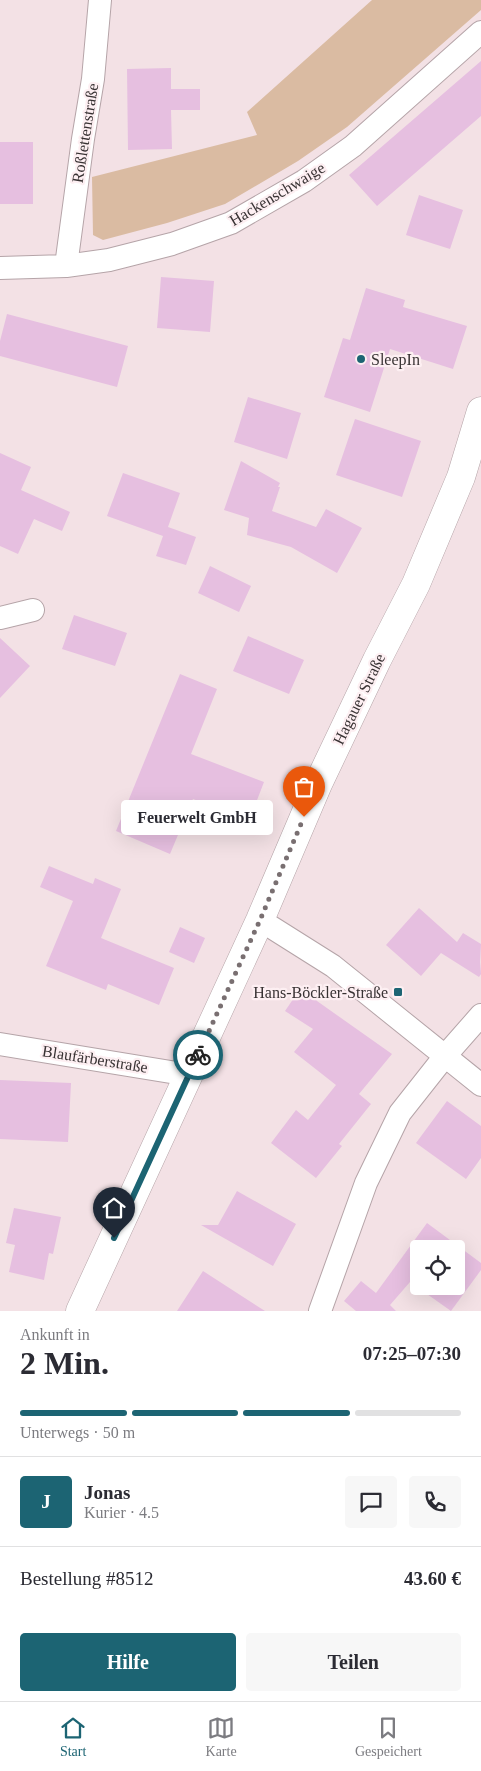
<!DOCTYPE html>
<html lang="de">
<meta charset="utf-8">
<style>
:root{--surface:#fff;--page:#f7f7f7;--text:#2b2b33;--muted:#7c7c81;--line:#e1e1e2;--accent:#1c6473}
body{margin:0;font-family:"Times New Roman",serif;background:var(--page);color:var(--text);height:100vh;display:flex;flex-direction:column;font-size:19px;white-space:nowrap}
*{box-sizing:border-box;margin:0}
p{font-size:16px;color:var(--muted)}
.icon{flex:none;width:28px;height:28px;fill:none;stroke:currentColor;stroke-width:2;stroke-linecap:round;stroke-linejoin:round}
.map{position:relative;height:1311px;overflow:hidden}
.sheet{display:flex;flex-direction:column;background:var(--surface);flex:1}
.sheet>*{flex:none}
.fabs{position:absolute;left:410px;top:1240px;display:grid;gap:10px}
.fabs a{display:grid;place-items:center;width:55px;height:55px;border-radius:5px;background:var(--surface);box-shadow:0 5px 20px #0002;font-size:25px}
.pin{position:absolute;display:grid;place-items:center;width:42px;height:42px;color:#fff;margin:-51px -21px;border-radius:50% 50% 50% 0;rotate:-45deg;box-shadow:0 0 5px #0007}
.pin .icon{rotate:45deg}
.courier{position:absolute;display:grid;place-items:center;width:50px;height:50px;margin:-25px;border:4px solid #1c6473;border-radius:50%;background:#fff;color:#222;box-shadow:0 1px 6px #0007}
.bubble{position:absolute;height:35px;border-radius:5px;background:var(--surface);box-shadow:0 5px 20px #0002;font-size:16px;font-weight:800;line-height:35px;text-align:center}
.headline em{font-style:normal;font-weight:800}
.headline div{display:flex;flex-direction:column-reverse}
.headline{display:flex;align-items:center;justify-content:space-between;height:85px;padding:0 20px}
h1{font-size:32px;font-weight:800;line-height:38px}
.bar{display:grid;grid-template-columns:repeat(4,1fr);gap:8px 5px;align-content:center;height:60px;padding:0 20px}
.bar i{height:6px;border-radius:4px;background:var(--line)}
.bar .current{background:var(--accent)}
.bar p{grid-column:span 4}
.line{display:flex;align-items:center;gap:12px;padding:0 20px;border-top:1px solid var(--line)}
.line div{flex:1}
.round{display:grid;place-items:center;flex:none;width:52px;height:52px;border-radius:5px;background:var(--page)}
.action{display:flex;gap:10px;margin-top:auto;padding:10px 20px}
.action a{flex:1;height:58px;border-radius:5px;background:var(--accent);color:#fff;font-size:20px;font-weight:800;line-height:58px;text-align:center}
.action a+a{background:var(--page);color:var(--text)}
.dock{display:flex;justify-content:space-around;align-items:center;height:70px;border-top:1px solid var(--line);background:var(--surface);font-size:14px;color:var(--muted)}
.dock a{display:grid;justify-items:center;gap:2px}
.dock .current{color:var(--accent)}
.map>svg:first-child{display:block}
</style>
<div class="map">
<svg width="481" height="1311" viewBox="0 0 481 1311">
<rect width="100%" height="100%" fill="#f3e1e5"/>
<path fill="#dabba2" d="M372 0H481V10L347 127 298 161 225 204 167 223 103 240 93 235 92 177 257 135 247 112Z"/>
<path fill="#e6bfe0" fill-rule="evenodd" d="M481 61V116L377 206 349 175Z
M171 68V89H200V110H171L172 149 128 150 127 69Z
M0 142H33V204H0Z
M419 195 463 210 450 249 406 235Z
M161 277 214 281 210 332 157 328Z
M366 288 405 300 403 307 467 326 453 369 390 349 370 412 324 397 343 338 350 340Z
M7 314 128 346 117 387 0 356V341Z
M248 397 301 413 287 459 234 442Z
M355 419 421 441 402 497 336 475Z
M0 453 31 467 21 490 70 512 62 531 34 519 18 554 0 546Z
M241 461 280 483 278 487H280L272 511 316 527 326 509 362 528 337 573 291 547 247 535 249 518 224 510Z
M123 473 180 493 168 527 196 537 186 565 156 556 163 536 107 516Z
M210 566 251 586 239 612 198 593Z
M74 615 127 633 115 666 62 649Z
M248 636 304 660 289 694 233 671Z
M0 638 30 666 0 698Z
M180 674 217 689 191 754 264 782 249 821 193 799 170 854 116 831Z
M49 866 93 884 95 878 121 889 101 938 174 968 159 1005 108 984 106 990 46 966 73 901 40 887Z
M419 908 457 942 463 933 481 944 480 962 481 974 479 977 441 953 421 976 386 945Z
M180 927 205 938 194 963 169 952Z
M300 989 392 1054 359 1094 371 1104 339 1144 342 1146 316 1178 271 1143 296 1110 308 1120 336 1085 294 1052 313 1029 285 1011Z
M0 1080 71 1083 68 1142 0 1139Z
M447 1101 481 1126V1158L466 1179 416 1143Z
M237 1191 296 1224 273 1266 201 1225H218Z
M14 1208 61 1217 53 1254 49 1253 44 1280 9 1272 15 1245 6 1243Z
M427 1223 481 1263V1270L451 1311 410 1282 390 1305 396 1311H356L344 1301 361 1281 376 1293ZM419 1249H456V1286H419Z
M203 1271 265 1311H177Z"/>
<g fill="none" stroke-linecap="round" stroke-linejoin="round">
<defs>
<path id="minor" d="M66 266 83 139 93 79 100 0
M0 268 66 266 109 260 172 244 231 223 304 181 353 146 481 32
M0 618 33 610
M260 920 333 966 481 1085
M0 1044 189 1075
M320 1311 366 1183 400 1113 445 1056 481 1015"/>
<path id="tertiary" d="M80 1311 260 920 318 784 377 660 416 584 461 477 481 411"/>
</defs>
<use href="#minor" stroke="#b5a4a8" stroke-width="24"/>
<use href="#tertiary" stroke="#b5a4a8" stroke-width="29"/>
<use href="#minor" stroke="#fff" stroke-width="22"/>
<use href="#tertiary" stroke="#fff" stroke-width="28"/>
</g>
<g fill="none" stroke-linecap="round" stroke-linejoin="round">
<path stroke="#796f71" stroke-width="5" stroke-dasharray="0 9" d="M198 1055 260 920 304 817"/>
<path stroke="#1c6473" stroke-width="6" d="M114 1238 198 1055"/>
</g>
<g fill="#1c6473" stroke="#fdeff2" stroke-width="2">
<circle cx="361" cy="359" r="5"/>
<rect x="393" y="987" width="10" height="10" rx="2.5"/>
</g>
<g text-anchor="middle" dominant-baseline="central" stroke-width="4.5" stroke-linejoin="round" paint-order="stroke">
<g font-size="16" fill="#383233" stroke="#fdeff2">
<text transform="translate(85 133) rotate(-81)">Roßlettenstraße</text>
<text transform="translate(277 194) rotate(-31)">Hackenschwaige</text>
<text transform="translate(359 699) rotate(-64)">Hagauer Straße</text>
<text transform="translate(95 1059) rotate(9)">Blaufärberstraße</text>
</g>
<g font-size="16" fill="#383233" stroke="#fdeff2" text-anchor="start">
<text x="371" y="359">SleepIn</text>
<text x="388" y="992" text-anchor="end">Hans-Böckler-Straße</text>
</g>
</g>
</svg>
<div class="fabs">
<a><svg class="icon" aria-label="locate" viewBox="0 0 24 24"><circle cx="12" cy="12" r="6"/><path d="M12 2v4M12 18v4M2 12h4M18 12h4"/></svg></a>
</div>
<div class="pin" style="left:304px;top:817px;background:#ea580c"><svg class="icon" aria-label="bag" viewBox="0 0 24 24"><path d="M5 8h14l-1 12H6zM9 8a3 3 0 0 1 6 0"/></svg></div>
<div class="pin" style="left:114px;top:1238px;background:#1f2937"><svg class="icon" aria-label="home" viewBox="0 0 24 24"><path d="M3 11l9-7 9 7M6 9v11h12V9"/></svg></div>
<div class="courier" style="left:198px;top:1055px"><svg class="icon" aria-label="bike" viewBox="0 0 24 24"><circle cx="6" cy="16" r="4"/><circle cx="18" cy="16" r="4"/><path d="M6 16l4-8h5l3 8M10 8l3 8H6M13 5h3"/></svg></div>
<div class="bubble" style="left:121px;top:800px;width:152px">Feuerwelt GmbH</div>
</div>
<section class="sheet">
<div class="headline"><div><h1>2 Min.</h1><p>Ankunft in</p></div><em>07:25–07:30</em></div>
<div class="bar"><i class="current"></i><i class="current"></i><i class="current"></i><i></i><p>Unterwegs · 50 m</p></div>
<div class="line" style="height:90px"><b class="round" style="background:var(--accent);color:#fff">J</b><div><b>Jonas</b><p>Kurier · 4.5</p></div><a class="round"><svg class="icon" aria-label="chat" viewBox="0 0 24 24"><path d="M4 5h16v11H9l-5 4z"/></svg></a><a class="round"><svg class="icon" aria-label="phone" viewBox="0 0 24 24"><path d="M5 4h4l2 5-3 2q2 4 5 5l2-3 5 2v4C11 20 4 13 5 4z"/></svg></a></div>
<div class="line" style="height:65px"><div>Bestellung #8512</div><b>43.60 €</b></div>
<div class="action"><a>Hilfe</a><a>Teilen</a></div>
</section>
<nav class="dock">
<a class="current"><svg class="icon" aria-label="home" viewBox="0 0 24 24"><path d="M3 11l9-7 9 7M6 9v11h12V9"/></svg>Start</a>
<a><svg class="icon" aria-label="map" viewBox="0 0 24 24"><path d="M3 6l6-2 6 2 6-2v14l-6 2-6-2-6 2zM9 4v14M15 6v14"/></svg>Karte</a>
<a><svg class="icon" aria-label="saved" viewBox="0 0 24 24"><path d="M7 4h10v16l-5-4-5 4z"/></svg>Gespeichert</a>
</nav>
